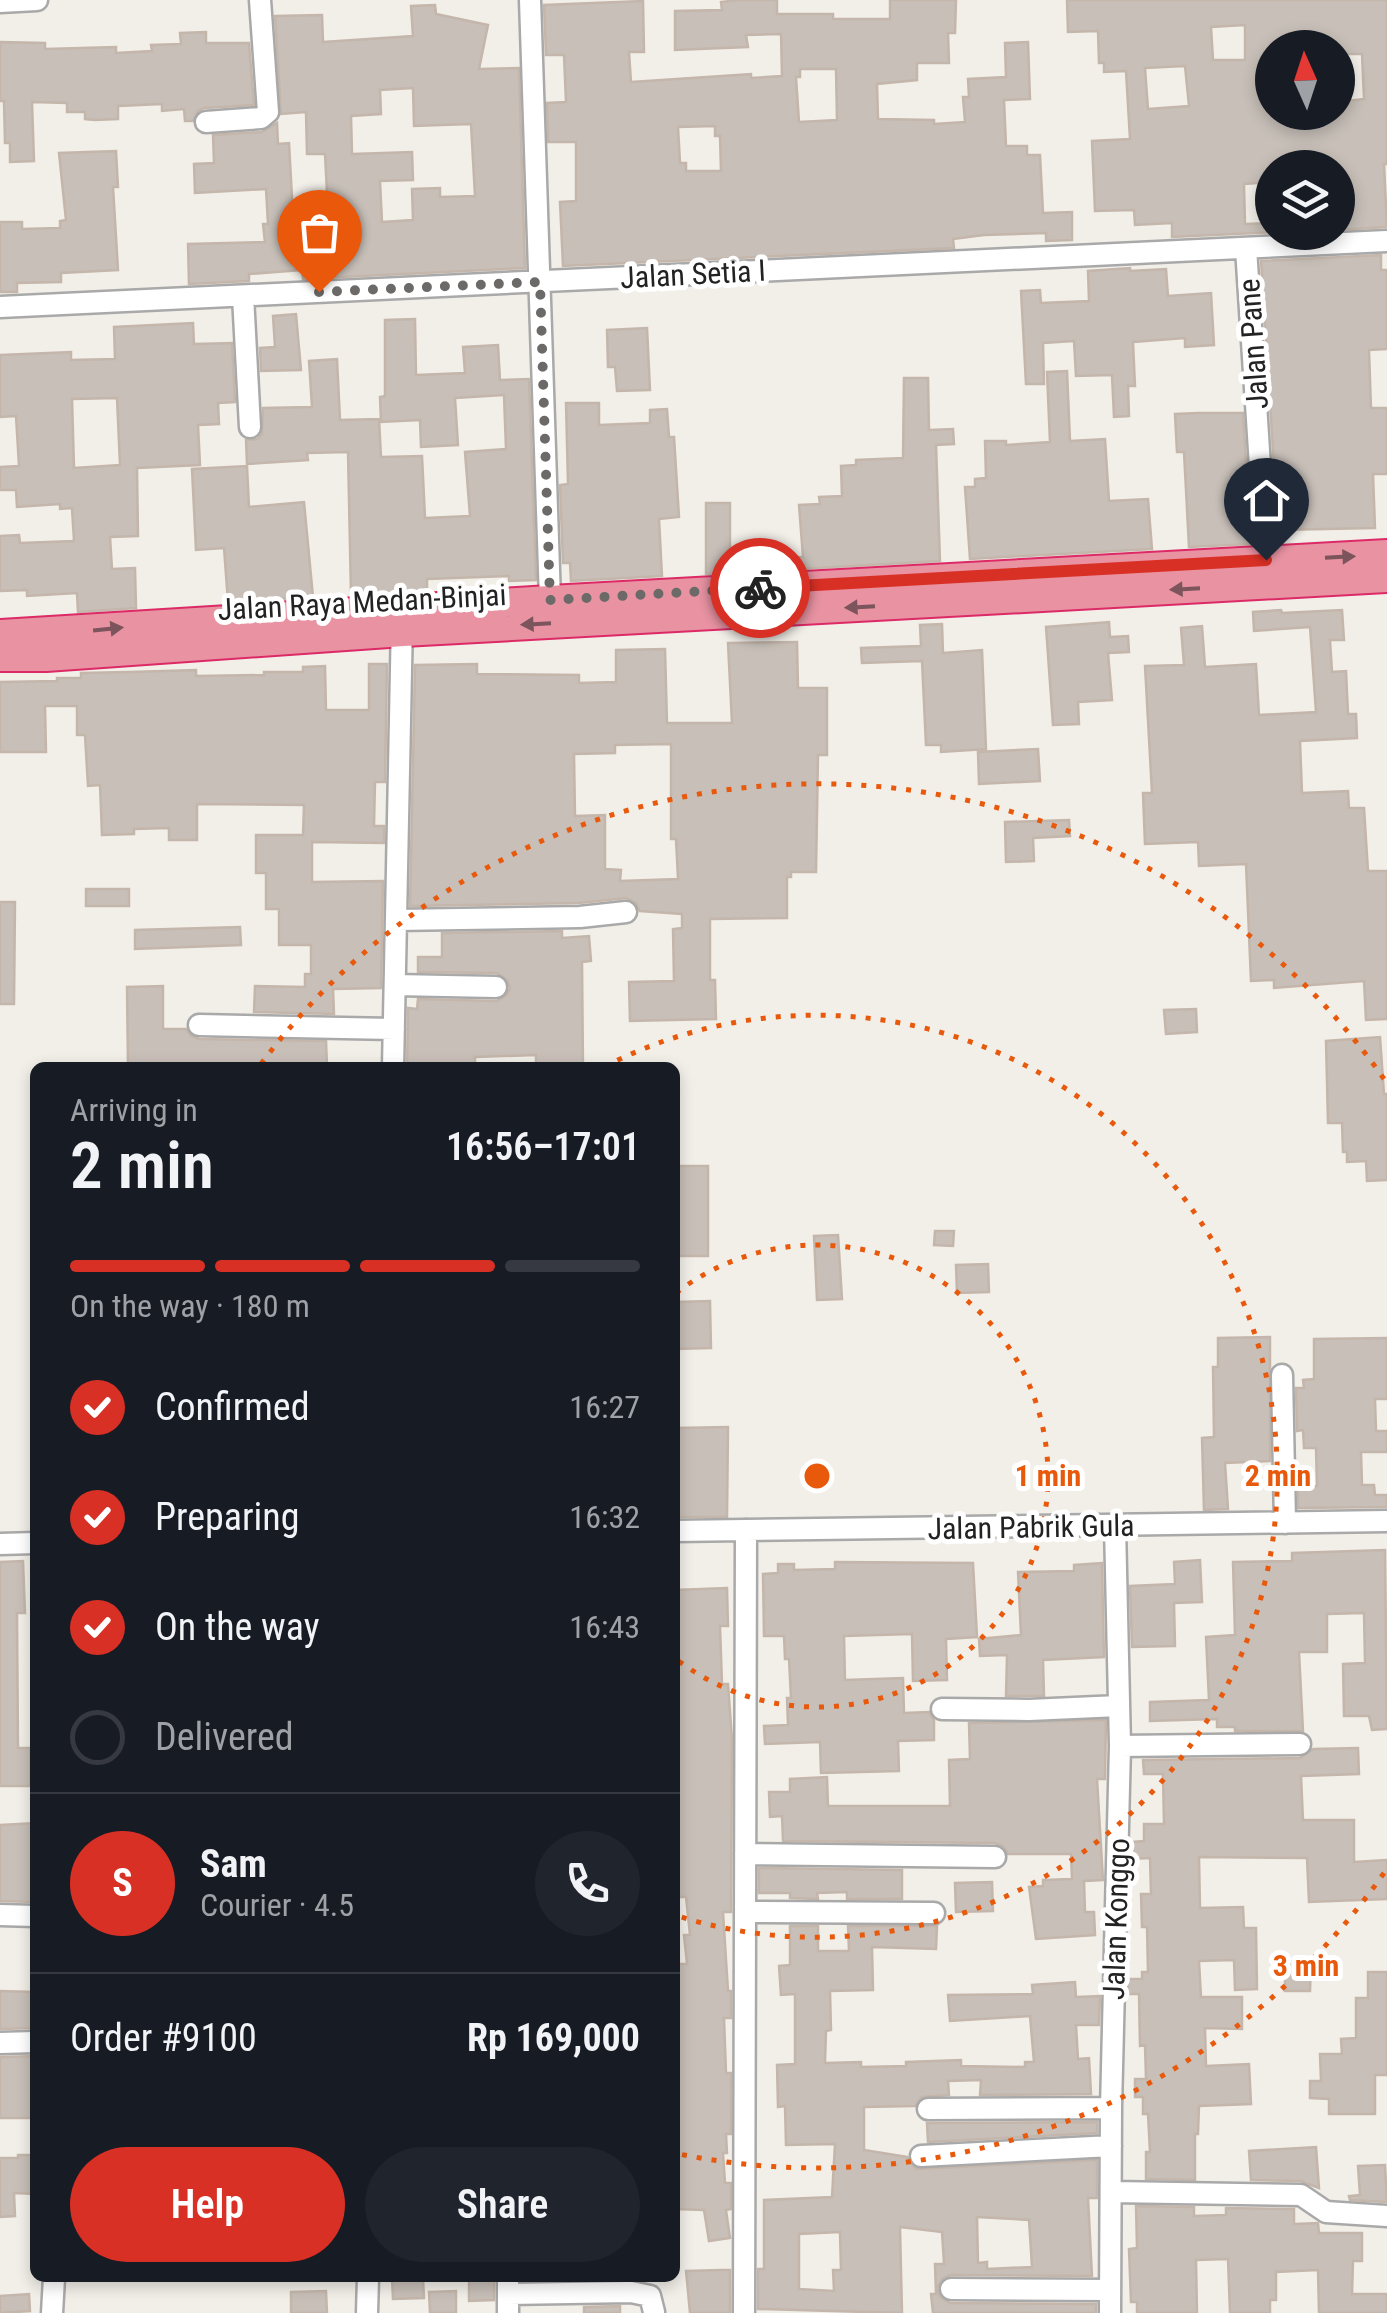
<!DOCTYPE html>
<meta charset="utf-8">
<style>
:root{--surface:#171b24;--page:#20242c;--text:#f1f3f6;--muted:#9ea1a6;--line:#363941;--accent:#d93025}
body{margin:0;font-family:"Roboto Condensed",sans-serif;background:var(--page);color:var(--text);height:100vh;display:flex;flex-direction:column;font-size:38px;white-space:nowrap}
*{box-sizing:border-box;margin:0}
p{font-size:32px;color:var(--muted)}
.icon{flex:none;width:55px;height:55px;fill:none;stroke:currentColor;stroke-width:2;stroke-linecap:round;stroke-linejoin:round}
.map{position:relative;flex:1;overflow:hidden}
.panel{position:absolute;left:30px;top:1062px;width:650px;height:1220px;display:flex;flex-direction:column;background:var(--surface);border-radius:15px;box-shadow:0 5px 15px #0003}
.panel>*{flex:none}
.needle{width:65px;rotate:357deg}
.fabs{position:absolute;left:1255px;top:30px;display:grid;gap:20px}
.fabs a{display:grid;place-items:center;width:100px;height:100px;border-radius:50%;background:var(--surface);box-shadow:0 5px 15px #0003;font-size:50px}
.pin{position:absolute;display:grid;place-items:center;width:85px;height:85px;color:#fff;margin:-102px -42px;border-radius:50% 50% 50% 0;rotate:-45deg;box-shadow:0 0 10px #0007}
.pin .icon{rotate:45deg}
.courier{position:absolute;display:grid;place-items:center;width:100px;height:100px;margin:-50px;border:8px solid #d93025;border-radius:50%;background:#fff;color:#222;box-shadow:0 2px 12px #0007}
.summary em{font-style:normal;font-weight:600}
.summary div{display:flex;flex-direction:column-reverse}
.summary{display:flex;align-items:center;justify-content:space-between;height:170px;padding:0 40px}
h1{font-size:65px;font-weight:600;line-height:75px}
.bar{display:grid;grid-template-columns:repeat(4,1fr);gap:15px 10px;align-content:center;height:120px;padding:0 40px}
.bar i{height:12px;border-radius:8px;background:var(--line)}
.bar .selected{background:var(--accent)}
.bar p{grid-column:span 4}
.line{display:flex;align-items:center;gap:25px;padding:0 40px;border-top:2px solid var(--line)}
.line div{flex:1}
.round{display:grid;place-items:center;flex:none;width:105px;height:105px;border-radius:52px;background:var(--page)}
ol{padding:0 40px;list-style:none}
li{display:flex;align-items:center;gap:30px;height:110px}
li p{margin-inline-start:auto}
li .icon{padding:10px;border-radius:50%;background:var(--accent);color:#fff;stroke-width:4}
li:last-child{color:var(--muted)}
li i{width:55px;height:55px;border:5px solid var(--line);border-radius:50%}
.cta{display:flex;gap:20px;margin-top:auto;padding:20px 40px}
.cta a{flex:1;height:115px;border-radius:60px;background:var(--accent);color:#fff;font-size:40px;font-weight:600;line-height:115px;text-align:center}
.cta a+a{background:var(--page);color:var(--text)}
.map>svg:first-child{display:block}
</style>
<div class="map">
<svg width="1387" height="2313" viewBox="0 0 1387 2313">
<rect width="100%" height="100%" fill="#f2efe9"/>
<path fill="#c7bfb8" stroke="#c4b6ab" stroke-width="2.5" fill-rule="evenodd" d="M738 0H777V14H833V19H890V0H956L955 33H948L949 63H917V80L877 84 878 119 934 120V124L965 122 963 97H969L968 79 1006 77 1005 43 1028 42 1030 99 1004 100 1006 146H1027V155H1040L1043 213 1072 212V240L1046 241V233L984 235 953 239 954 248 563 266 560 202 576 201V142H548L547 103 566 102 564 55H546L544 5 643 1 644 52H629L631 82 751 74V78L782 76 781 34 746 35 748 47 675 50V11L722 10 721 2ZM800 69H836L837 120 799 122 796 77H800ZM715 126V136H720L721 171H686V163H680L678 127Z
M1067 0H1387V164H1384L1387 227 1338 230V168H1272V182L1244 184 1245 224 1272 223V232H1276L1172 237V223L1135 225 1134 210 1095 211 1092 141 1130 139 1126 71 1104 72V63H1099L1098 31 1068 32ZM1245 25V60H1213L1211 27ZM1272 48H1338V54H1362L1364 99 1338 102V112H1272ZM1185 66 1189 106 1148 109 1145 68Z
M435 5 436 14 488 25 479 69 519 68 525 268 303 279 302 270 249 274V281L189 284 188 244 265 242 263 224H268L266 189 195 193 194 164 214 163 213 135 262 132 277 123 278 144 289 143 294 234 329 233 325 154H307L306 112 281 114 275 16 322 15 323 42 413 36 411 6ZM413 88 414 126 471 124 475 196 440 197V188L412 189 413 220 382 222 380 181 413 180 412 152 352 154 351 116 381 114 380 90Z
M206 32V43H249L254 105 204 108 198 111 193 121H185L184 109 162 111V104L118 106V119L95 120 85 119V112H67V103L32 102 34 161 10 162V143H5L4 101H0V42L45 43V49L116 47V53L152 51 151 45 181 44 180 33Z
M116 151 118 187H113L118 270 61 273V282L17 283V292H0V222H22V229L60 228V221L66 220 59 153Z
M1381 255V270H1387V349L1369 350 1371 408H1387V474H1373L1375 528 1278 530 1261 261Z
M1130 268V271L1166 269 1168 296 1211 293 1214 345 1185 347V338L1133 342 1135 386H1128L1129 416 1114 417 1112 375 1076 376 1074 341 1043 343 1044 384H1026L1021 291 1040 290 1041 303 1089 301 1088 271Z
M296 314 301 370 261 371 260 348 275 347 273 316Z
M415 319 416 375 465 373 463 347 498 345 500 380 529 379 536 580 509 581V576L427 579V590L351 595 348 452 307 453 308 460 247 464 246 440 257 439 262 434 263 408 312 407 309 361 337 359 340 420 379 419 381 457 422 456 425 518 470 516 465 452 506 449 504 395 455 398 458 445 421 447 420 420 381 422 380 397 385 396V320Z
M193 323 194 344 232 343 235 402 218 403 219 424 198 425 200 465 137 468 138 536 110 537 112 569 135 568 136 608 78 612 77 593 27 596V590L0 591V536L19 535 20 543 74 541 72 508 60 509V504L17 507 16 490H0V467L19 466 16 416 0 417V355L71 352V360L115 359 114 327ZM117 398 120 465 74 468 72 399Z
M647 328 650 390 617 391 615 367H608L607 330Z
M1067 371 1070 441 1105 439 1109 501 1148 499 1152 549 970 559 965 487H975V479L986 478 985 441H1006V445L1050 442 1047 372Z
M904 378H928L929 430 953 429 954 444 936 445 940 561 706 574V503H730V566L788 561V558L803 557 799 505 820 504 819 497 842 496 841 466 856 465V460L903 458Z
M566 403H599V425L650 423V410L667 409 669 437H674L679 517 659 519 662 576 571 581 570 563H563L560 485 568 484Z
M1199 413H1243L1251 544 1189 547 1184 452H1177L1175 414Z
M247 466 249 507 304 502 313 597 228 602 224 548 196 550 192 469Z
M1281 610 1282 613 1342 610 1344 640H1330L1332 672 1346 671 1348 714H1356L1357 738 1300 741 1302 793 1348 791 1349 808H1364L1368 871H1387V1019L1366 1020 1364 981 1274 988V980L1251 981 1246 864 1199 866 1198 842 1145 844 1143 793H1152L1145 666 1184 665 1181 628 1202 626 1205 667 1256 664 1259 715 1316 712 1310 627 1254 631 1253 612Z
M1109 622 1110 637 1128 636 1129 652 1108 653 1112 700 1078 702 1079 724 1053 725 1046 627Z
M942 624 943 653 982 650 986 749 941 752V745H926L922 661 862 663 861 648 921 646 920 625Z
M797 642 798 688H827V755H818L816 872H791V877H787V918L710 919V980H715L716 1019 630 1021 629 982 674 981 673 929 682 928V914L640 911 636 903 626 898 579 903 410 906 415 665 477 664V674L579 675V683L616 682V650L665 649 667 723H732L728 643ZM671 744V839H676L678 879 620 881 621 870 605 869V815L575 816 574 754 615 753V745Z
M369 664H387L385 782H375L374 826H384V843L312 842V882L383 881 381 988 333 989 334 1014 254 1012 255 986 305 987V974H311V945H279V909H266V873H256V835H303L304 805 197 804V840H169V828L134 829V834L102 835 100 785 88 786 85 735H77V706H45L46 752H0V682L57 681V678H81V673L129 672 196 670V676L264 675V672H303V667L325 666 326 710H369Z
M1038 749 1040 781 979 784 978 752Z
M1069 820 1070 836 1033 838 1034 861 1006 862 1005 822Z
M86 889H129V906H86Z
M0 902H15L14 1004H0Z
M240 927 241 945 135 949V930Z
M562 931V938L589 936 591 961 582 962 583 1068H536V1055L475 1057V1068H407L408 1008 417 1009 418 999 497 1001 507 995 510 988 507 980 497 973 418 972V957H442V933Z
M163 986V1029H186L191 1036 199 1039 326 1041 327 1066 298 1067V1063L128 1068 127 987Z
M1196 1009 1197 1032 1166 1034 1164 1010Z
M1380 1037 1384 1094H1387V1180L1367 1181 1366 1161 1347 1162V1152H1343L1342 1123H1328L1326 1041Z
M675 1166H708V1256H675Z
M935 1231H954L953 1246 934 1245Z
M838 1235 842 1299 817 1300 814 1236Z
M988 1264 989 1292 957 1293 956 1265Z
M710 1301 711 1348 675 1349V1302Z
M1270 1337V1461L1225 1463 1228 1509 1204 1510 1202 1438 1214 1437 1213 1367H1218V1338Z
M1387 1338V1399H1375L1376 1431H1387V1452H1361L1362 1485H1374L1375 1495H1387V1507L1298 1508V1487L1317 1486 1316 1448H1304L1303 1430 1297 1431 1296 1388H1304L1303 1380 1314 1379V1339Z
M728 1427 727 1517H675V1428Z
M1385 1550 1387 1729 1372 1730 1369 1716H1344L1343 1664 1365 1663 1364 1613 1327 1614V1652H1299L1303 1731H1235V1727H1217V1719L1150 1721V1702L1209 1700 1206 1637 1235 1635 1233 1562 1292 1561V1553Z
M1200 1560 1202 1602 1174 1603 1175 1646 1132 1647 1130 1586 1175 1584 1174 1562Z
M23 1561 25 1613H17L18 1748H30V1786H0V1562Z
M835 1562 973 1563 977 1637 946 1639 947 1680 913 1681 912 1634 844 1636 845 1680 903 1678 904 1713 929 1712 934 1720V1740L898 1741 899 1771 821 1773 820 1742 765 1744 764 1726 788 1725 787 1698H791L789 1659H785L784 1636H764L763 1574 778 1573V1564H794V1570L835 1569Z
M1102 1563 1104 1657 1043 1660 1044 1696H1006L1007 1655 980 1656 979 1639 1021 1635 1018 1572 1074 1571V1565Z
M727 1588 728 1626H720L722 1684H728L732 1739 731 1912H723L728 1991H731V2018H724L726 2073H731V2134H726L727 2153H723L725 2183H731V2209L726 2210 730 2238 709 2241 704 2210 675 2209V1964H687L684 1935H690L686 1897H675V1590Z
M1106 1720 1105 1779H1097L1103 1880 1084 1881 1085 1912H1094L1095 1935 1036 1939 1029 1887 1043 1886V1880L1072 1879 1071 1854H1008L1003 1846 995 1843 783 1841 782 1816 770 1817 769 1792H790V1779L827 1777 828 1806H950L949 1760 970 1759 969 1723Z
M1358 1748 1359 1774 1301 1776 1303 1820H1354V1862L1387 1860V1899L1309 1902 1307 1858 1199 1857 1200 1908 1243 1907 1244 1928H1256L1257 1989 1235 1990 1234 1960 1199 1961 1201 1997H1242V2029L1205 2028 1206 2066 1249 2064 1251 2104 1199 2106 1198 2134H1195V2180L1146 2179V2152H1150L1148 2114H1143V2097H1135V2079H1146L1145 2045 1140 2046 1139 1994H1128V1979H1142V1972H1148L1147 1927H1142L1141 1894H1151L1150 1858 1132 1859V1842L1144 1841V1824H1164L1163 1774H1144L1143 1760 1300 1758 1313 1749Z
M35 1823V1902L0 1901V1825Z
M759 1868 902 1870V1899H847V1892L817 1893 818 1899 790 1898V1893H759Z
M992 1882 993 1911 956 1912 955 1883Z
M790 1926H818V1951H849L848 1926H937L936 1949 872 1947 873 1990 830 1991 831 2030 826 2031 825 2063 861 2062V2067L906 2066V2062L961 2060V2066L1025 2067V2062H1034L1030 2016 950 2021 948 1995 1033 1994 1032 1985 1075 1982 1076 1997 1100 1996 1099 2025H1076L1078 2059 1089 2058 1091 2094 980 2095 981 2080 948 2081 949 2095 922 2097 915 2106 864 2107V2150L907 2157 916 2169 1097 2160V2198H1088L1092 2276 951 2275 943 2278 937 2288 940 2297 950 2303 1096 2304V2313H933L931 2294H936L935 2264H944L942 2232 900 2227 902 2313 758 2309V2269H764V2200L832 2197 835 2144 786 2145 785 2106 778 2107 777 2065 795 2064V1994L781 1995 779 1966 790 1965ZM977 2217 1029 2220 1032 2267 987 2269V2262L978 2263ZM840 2232 841 2270H833L834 2291 799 2289V2234Z
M1285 1961 1311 1962 1310 1991H1285Z
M1368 1972H1387V2075H1375V2114H1329V2099L1310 2098V2081H1321L1320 2054H1342L1341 2039 1356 2038V1998H1368Z
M0 1991 35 1992V2028L0 2029Z
M35 2056V2118H0V2057Z
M1097 2122V2133L928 2142 927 2123Z
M1316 2147 1319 2188 1301 2181 1251 2180 1249 2151Z
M18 2155H35V2194L14 2193 15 2216 0 2217V2158H18Z
M1385 2165 1387 2202 1350 2200 1349 2196 1360 2195 1358 2166Z
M1136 2206 1194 2207V2216L1226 2215V2208L1294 2209V2224L1318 2223 1319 2233H1362V2261H1353L1352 2294H1387V2313H1319L1318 2270 1276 2272V2300H1270V2313H1230L1228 2259 1196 2260 1197 2313H1137V2302H1131L1129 2249 1137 2248Z
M721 2270H730V2313H690L686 2271Z
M392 2278H423L424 2298 393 2299Z
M469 2278H494V2300L469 2301Z
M326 2291 327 2313H291V2292Z
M456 2291V2313H430L429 2292Z
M29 2294 30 2311 0 2313V2296Z
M620 2306V2313H584V2307Z"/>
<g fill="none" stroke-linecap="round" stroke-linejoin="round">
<defs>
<path id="minor" d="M530 0 550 600
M0 2 37 0
M206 122 261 118 268 112 260 0
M1246 248 1266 560
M243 296 250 427
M0 307 1387 241
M396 920 580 917 626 912
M395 985 496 987
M199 1025 394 1029
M393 1068 402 620
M1282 1375 1285 1523
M675 1531 1387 1521
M0 1544 35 1543
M942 1709 1029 1710 1119 1706
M1120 1746 1300 1744
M745 1854 995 1857
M745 1912 934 1913
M0 1915 35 1916
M0 2043 35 2042
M928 2109 1111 2108
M921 2156 1111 2146
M1111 2192 1301 2195 1326 2212 1387 2216
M951 2289 1110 2290
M508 2294 631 2292 650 2296 654 2312
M52 2313 54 2278
M367 2313 368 2278
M508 2313V2278
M744 2313 746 1530
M1110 2313 1111 2108 1120 1746 1115 1526"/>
<path id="highway" d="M0 634 550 600 1387 554
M0 657H46L403 632 1387 578"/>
</defs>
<use href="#minor" stroke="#a9a9a9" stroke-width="25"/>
<use href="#highway" stroke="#dc2a67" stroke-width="32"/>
<use href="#minor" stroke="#fff" stroke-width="20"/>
<use href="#highway" stroke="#e892a2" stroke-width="28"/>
</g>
<defs><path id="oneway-solid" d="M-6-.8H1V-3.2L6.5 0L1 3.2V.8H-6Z" transform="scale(2.5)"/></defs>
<g fill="#7b545c">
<use href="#oneway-solid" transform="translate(1340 557) rotate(-3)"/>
<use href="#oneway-solid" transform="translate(1185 589) rotate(177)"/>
<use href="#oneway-solid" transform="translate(860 607) rotate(177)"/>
<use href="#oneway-solid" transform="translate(536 624) rotate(177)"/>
<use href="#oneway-solid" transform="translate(108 629) rotate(-6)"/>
</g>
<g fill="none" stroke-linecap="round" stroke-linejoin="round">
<path stroke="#6b6a68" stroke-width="10" stroke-dasharray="0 18" d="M319 292 540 282 550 600 760 588"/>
<path stroke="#d93025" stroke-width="12" d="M760 588 1266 560"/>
</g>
<g fill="none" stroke="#e8590c" stroke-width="5" stroke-dasharray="5 10">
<path d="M676 1293A231 231 0 1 1 676 1659"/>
<path d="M604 1067A461 461 0 1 1 678 1916"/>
<path d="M1384 1873A692 692 0 0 1 679 2154M261 1064A692 692 0 0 1 1384 1079"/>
</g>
<g text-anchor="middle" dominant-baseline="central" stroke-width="10" stroke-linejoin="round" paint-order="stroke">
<g font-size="30" fill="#222" stroke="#fff">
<text transform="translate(693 274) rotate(-3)">Jalan Setia I</text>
<text transform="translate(1253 344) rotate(-94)">Jalan Pane</text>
<text transform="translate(362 602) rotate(-3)">Jalan Raya Medan-Binjai</text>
<text transform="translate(1031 1527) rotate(-1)">Jalan Pabrik Gula</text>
<text transform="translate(1116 1919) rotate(-88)">Jalan Konggo</text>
</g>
</g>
<circle cx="817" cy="1476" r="15" fill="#e8590c" stroke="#fff" stroke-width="5"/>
<g font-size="30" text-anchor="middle" font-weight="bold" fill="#e8590c" stroke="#fff" stroke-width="10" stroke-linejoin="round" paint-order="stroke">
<text x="1048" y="1486">1 min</text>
<text x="1278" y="1486">2 min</text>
<text x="1306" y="1976">3 min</text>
</g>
</svg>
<div class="fabs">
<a><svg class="needle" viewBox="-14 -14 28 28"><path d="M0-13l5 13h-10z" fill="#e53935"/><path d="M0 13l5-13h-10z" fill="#9ea1a6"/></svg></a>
<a><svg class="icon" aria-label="layers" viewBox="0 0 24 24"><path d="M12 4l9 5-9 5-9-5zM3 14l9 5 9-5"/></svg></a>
</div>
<div class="pin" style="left:319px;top:292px;background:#ea580c"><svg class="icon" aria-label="bag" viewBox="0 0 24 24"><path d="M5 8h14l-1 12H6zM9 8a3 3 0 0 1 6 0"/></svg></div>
<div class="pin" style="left:1266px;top:560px;background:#1f2937"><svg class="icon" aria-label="home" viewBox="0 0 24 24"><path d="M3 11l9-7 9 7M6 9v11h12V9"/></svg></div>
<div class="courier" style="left:760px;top:588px"><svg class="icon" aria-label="bike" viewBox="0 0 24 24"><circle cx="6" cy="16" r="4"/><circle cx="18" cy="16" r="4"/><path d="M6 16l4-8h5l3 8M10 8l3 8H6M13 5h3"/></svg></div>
<section class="panel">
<div class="summary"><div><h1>2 min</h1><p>Arriving in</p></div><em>16:56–17:01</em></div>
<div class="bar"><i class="selected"></i><i class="selected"></i><i class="selected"></i><i></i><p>On the way · 180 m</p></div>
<ol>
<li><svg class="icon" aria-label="check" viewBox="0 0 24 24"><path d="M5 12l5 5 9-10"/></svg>Confirmed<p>16:27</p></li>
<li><svg class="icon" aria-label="check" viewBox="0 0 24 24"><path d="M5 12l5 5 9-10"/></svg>Preparing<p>16:32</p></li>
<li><svg class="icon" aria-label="check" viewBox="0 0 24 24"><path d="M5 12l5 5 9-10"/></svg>On the way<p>16:43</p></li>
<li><i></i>Delivered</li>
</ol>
<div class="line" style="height:180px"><b class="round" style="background:var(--accent);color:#fff">S</b><div><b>Sam</b><p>Courier · 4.5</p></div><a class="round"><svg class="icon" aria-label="phone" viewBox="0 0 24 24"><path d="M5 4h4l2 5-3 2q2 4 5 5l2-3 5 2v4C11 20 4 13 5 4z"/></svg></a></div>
<div class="line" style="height:130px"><div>Order #9100</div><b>Rp 169,000</b></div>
<div class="cta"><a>Help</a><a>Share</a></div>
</section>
</div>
